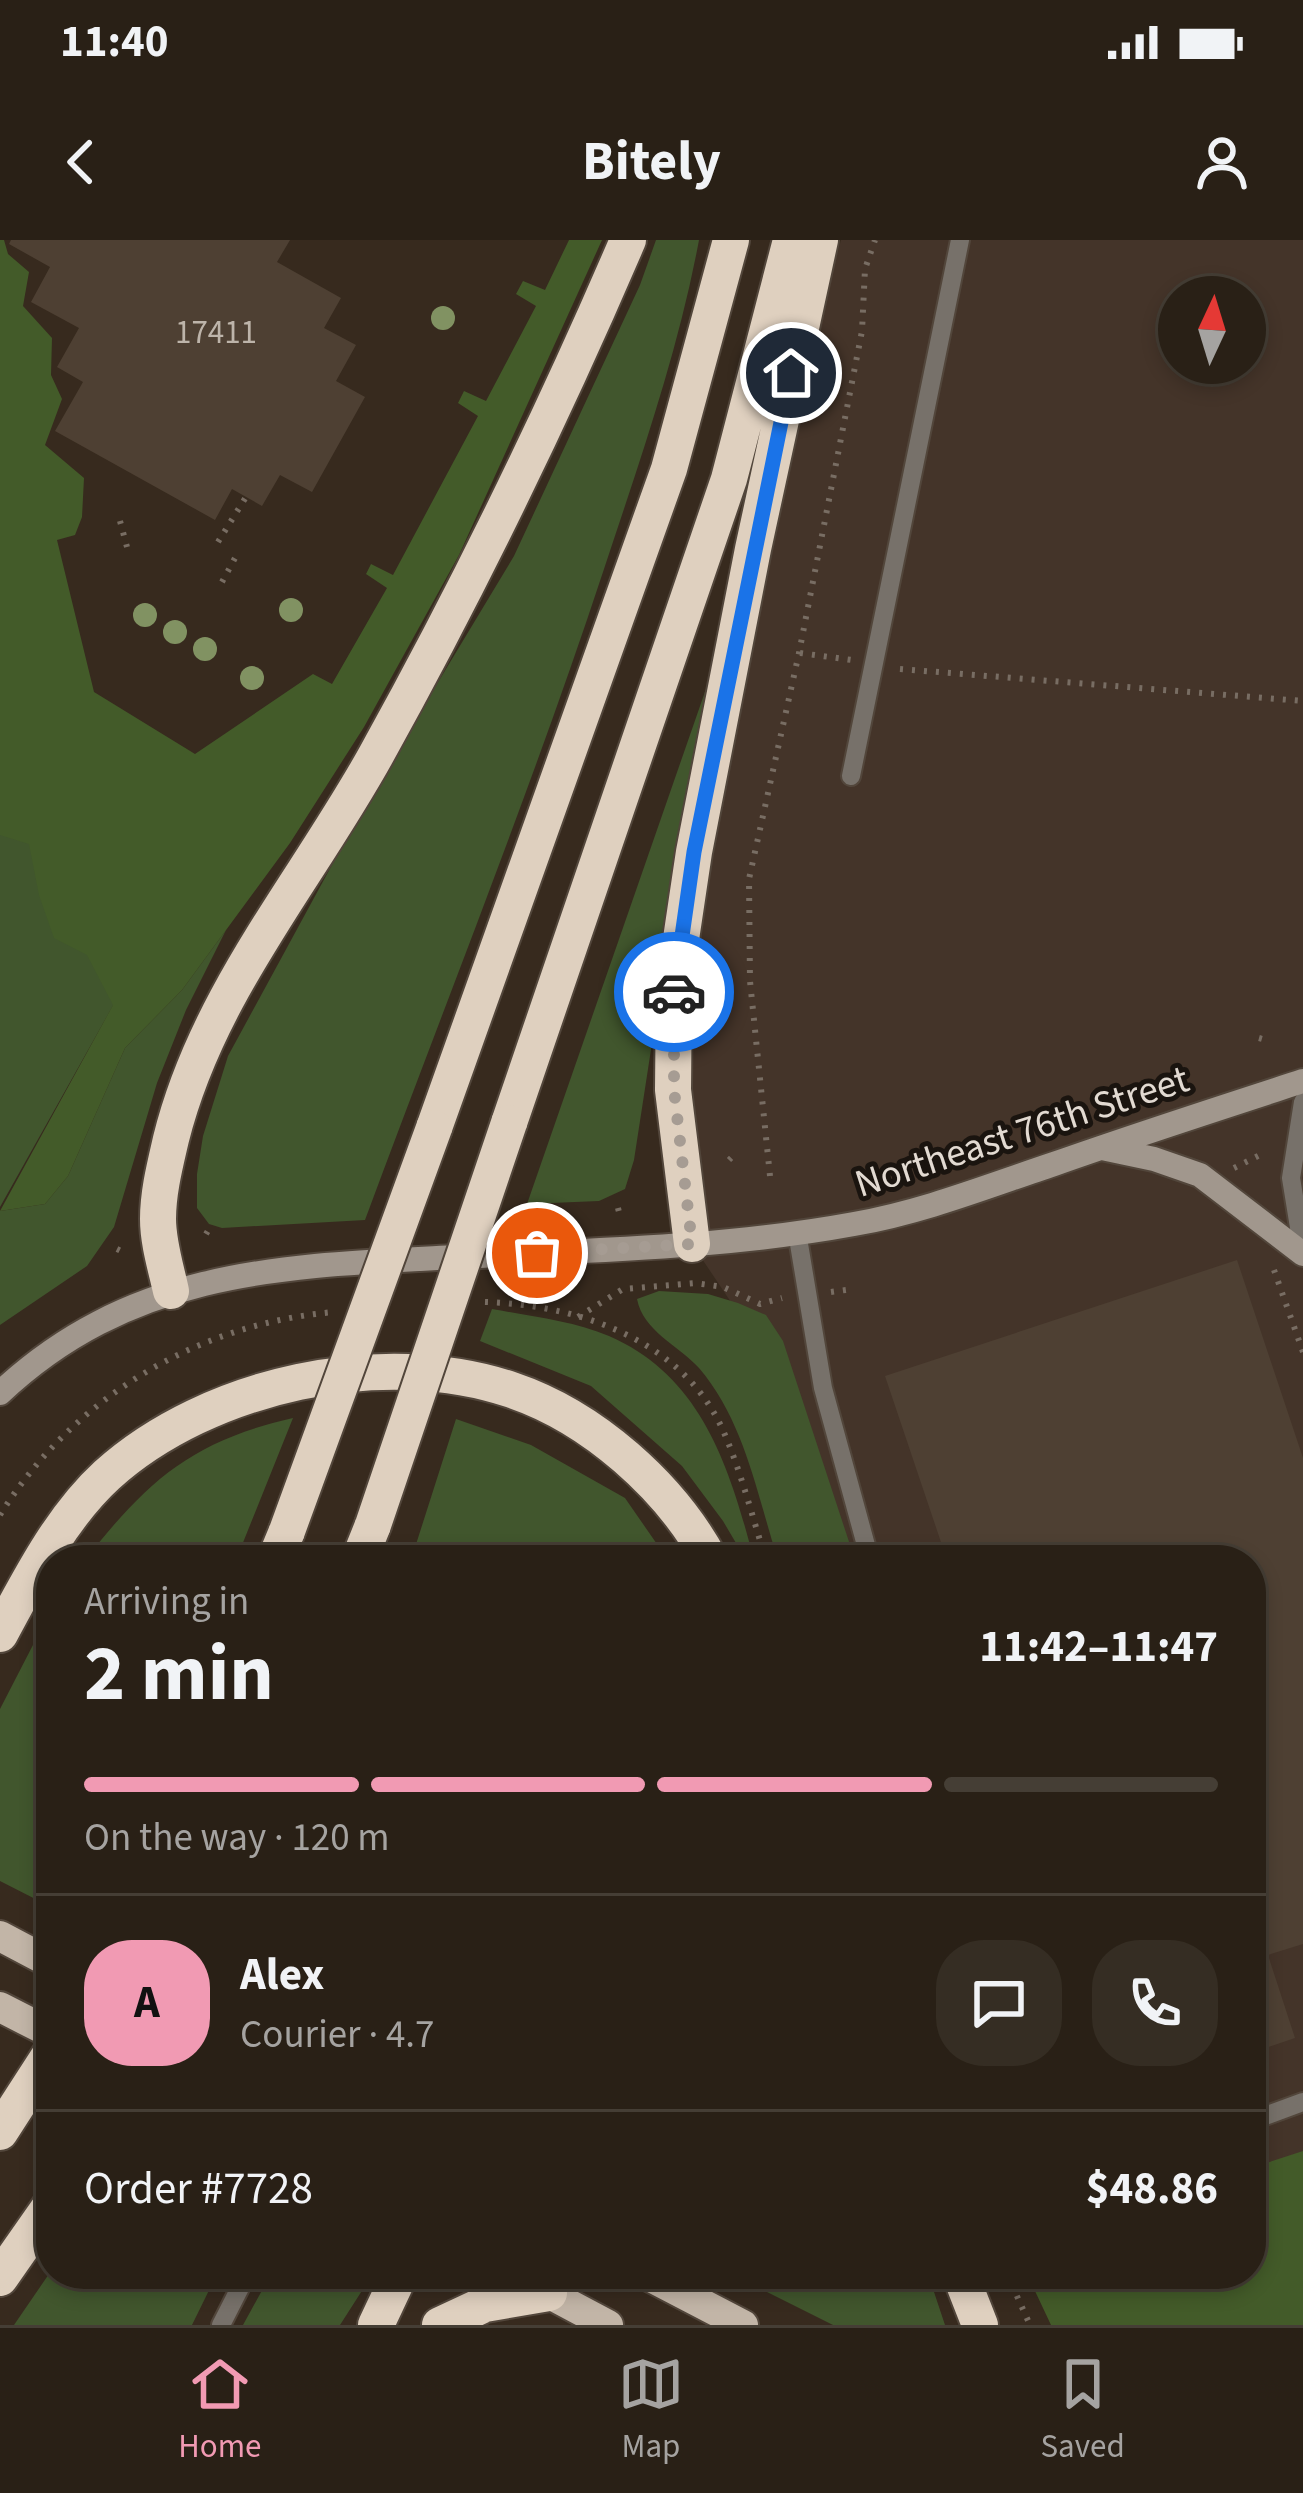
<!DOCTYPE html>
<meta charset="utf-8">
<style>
:root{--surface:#292016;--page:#352d23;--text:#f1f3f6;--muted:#a5a3a1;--line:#453e35;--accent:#f19ab3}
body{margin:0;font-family:"Source Sans 3",sans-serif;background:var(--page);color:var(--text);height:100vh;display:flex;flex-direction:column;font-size:45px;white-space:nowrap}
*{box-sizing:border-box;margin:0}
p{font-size:39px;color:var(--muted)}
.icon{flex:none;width:66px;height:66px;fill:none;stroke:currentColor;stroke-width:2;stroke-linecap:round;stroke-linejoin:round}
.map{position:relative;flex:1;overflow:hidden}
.drawer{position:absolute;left:36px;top:1305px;width:1230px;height:744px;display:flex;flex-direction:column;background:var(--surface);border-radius:48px;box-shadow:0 6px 18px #0003,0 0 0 3px var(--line)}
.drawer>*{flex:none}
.needle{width:78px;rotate:4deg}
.fabs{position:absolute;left:1158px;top:36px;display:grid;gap:24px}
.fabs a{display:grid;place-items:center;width:108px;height:108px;border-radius:50%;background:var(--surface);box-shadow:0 6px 18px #0003,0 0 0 3px var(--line);font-size:60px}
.pin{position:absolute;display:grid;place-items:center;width:102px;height:102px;color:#fff;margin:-51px;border:6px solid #fff;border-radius:50%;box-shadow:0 3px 12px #0007}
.courier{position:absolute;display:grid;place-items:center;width:120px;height:120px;margin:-60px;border:9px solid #1a73e8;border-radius:50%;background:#fff;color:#222;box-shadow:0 3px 15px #0007}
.summary em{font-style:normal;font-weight:700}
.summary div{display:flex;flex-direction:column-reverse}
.summary{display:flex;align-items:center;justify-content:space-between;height:204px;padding:0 48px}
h1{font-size:78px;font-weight:700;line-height:90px}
.bar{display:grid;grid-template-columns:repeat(4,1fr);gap:18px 12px;align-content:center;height:144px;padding:0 48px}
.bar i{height:15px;border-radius:9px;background:var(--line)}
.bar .selected{background:var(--accent)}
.bar p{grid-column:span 4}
.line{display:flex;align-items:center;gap:30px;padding:0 48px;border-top:3px solid var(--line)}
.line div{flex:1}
.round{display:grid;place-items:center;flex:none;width:126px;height:126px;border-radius:48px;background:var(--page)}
.status{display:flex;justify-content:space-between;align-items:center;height:84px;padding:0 60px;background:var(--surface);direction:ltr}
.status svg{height:33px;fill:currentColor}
header{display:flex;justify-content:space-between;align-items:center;height:156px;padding:0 48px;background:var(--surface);font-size:54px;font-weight:700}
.tab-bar{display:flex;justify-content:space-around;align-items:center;height:168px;border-top:3px solid var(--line);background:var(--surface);font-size:33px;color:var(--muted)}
.tab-bar a{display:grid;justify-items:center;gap:6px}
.tab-bar .selected{color:var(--accent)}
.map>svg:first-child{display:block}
</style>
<div class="status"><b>11:40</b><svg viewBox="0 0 49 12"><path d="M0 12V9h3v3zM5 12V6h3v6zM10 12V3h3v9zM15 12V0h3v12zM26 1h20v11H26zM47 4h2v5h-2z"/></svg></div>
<header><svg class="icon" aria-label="back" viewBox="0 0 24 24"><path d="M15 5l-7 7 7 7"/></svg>Bitely<svg class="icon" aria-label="person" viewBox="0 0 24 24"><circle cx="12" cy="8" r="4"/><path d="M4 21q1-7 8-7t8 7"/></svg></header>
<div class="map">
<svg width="1303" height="2085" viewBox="0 0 1303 2085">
<rect width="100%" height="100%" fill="#372a1e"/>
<path fill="#443429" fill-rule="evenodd" d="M841 0H1303V2085L1251 2034V1320H824L753 1095 692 1004 673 850 753 309ZM1179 57H1245V123H1179Z"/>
<path fill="#41562d" d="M656 0H699C678 113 639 223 603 332 531 550 445 764 365 980L222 988 209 984 197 968V934L203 896 228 816 370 555 514 316 640 45Z
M0 81 63 473 225 566 0 967Z
M707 446 634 920 625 949 599 961 527 964Z
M226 690 186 770 157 843 114 987 87 1026 0 1085V971L45 964 68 936 125 808 182 750Z
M659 1051 708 1054 738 1063 766 1075 783 1101 855 1320H778C757 1255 745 1182 699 1128 678 1105 643 1091 637 1059Z
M492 1069C530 1076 573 1081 609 1096 703 1137 730 1229 754 1320H746L723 1281 682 1226 591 1146 480 1101Z
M293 1178 236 1320H85C148 1240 192 1201 293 1178Z
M456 1179 531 1205 625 1258 668 1320H411Z
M51 1370V1667L0 1641V1469Z
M51 2031V2034H217L192 2085H14Z
M271 2034H342L365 2046 340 2085H243Z
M731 2034H928L945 2085H833Z"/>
<path fill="#435b29" d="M0 0H4L8 14 29 32 23 66 52 98 51 135 62 159 45 205 84 238 82 277 75 295 57 300 94 452 195 514 313 434 332 444 387 348 366 334 371 324 393 335 478 176 458 163 464 151 486 161 536 66 516 54 523 41 545 50 569 0H602L459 315 364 487 290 603 182 750 125 808 68 936 45 964 0 971 113 765 87 715 54 698 39 655 29 604 0 595Z
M1303 1911V2085H1051L1027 2034H1251V1928Z"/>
<path fill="#4e4033" d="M11 0H290L277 22 341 58 324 88 356 105 336 141 365 157 312 252 280 235 262 266 232 249 215 280 55 191 83 142 57 127 79 88 31 62 50 27 9 4Z
M1237 1020 1303 1218V1704L1268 1715 1295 1798 1251 1813V1320H947L885 1136Z"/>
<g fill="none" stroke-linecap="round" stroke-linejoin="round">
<defs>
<path id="lane" d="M851 536 960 0
M1303 862 1291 938 1303 1012
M797 992 823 1148 870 1320
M1251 1881 1303 1862
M221 2085 247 2034"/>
<path id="secondary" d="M1102 908 1154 919 1200 935 1303 1014
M0 1153C133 1028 286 1026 457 1017 589 1010 724 1008 854 984 923 972 988 946 1054 924 1136 895 1220 868 1303 841"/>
<path id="primary" d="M0 1696 51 1723
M0 1767 51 1793
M512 2034 608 2085
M645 2034 743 2085"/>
<path id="highway" d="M509 883 729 239 791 0
M434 888 669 229 731 0
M692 1004 673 850 674 746 694 612 753 309 820 0
M171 1051C166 1028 158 1003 158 979 158 952 165 925 171 899 207 754 305 643 376 515 468 349 553 175 628 0
M275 1320 287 1291
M359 1320 373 1285
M0 1394C29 1340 61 1277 107 1235 208 1144 383 1106 512 1150 592 1177 670 1246 710 1320
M0 1892 51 1813
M960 2034 980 2085
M0 2038 51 1965
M376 2085 400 2034
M440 2085 485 2064 549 2053"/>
</defs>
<use href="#lane" stroke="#52463b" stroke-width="22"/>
<use href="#secondary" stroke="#52463b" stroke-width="28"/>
<use href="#primary" stroke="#52463b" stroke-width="34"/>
<use href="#highway" stroke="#52463b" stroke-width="40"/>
<path stroke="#786d63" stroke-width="6" stroke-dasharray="3 9" stroke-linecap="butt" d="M120 281 127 307
M218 302 246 257
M222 342 235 318
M800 413 852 420
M900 429 1303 461
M1259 798 1266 800
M729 920 733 916
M1234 928 1260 915
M770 936 750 741 749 639 799 413 862 91 865 29 875 0
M618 968 619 972
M206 994 209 989
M117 1009 121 1011
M1274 1030 1303 1112
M831 1052 853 1049
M485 1062C580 1065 686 1101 725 1195 742 1235 753 1279 766 1320
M578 1077 623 1049 695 1043 723 1047 760 1064 782 1058
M0 1275C73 1158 196 1084 334 1072
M1007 2034 1030 2085"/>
<use href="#lane" stroke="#77716a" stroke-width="18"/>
<use href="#secondary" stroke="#a1978d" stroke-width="24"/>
<use href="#primary" stroke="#c2b5a7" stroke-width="30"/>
<use href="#highway" stroke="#dfd0bf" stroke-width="36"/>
<defs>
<path id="highway-bridge" d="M373 1285 509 883
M287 1291 434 888"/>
</defs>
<use href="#highway-bridge" stroke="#52463b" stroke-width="40" stroke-linecap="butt"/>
<use href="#highway-bridge" stroke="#dfd0bf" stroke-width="36"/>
</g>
<g fill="#819262">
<circle cx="443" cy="78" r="12"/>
<circle cx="291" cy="370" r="12"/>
<circle cx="145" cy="375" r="12"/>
<circle cx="175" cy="392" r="12"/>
<circle cx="205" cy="409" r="12"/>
<circle cx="252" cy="438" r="12"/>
</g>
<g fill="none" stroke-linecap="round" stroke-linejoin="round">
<path stroke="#a69c93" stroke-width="12" stroke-dasharray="0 21.6" d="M537 1013 692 1004 674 850V752"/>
<path stroke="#1a73e8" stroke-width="15" d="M674 752 694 612 791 133"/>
</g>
<g text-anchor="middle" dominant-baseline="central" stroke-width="10" stroke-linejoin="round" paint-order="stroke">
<g font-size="33" fill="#bdb4aa">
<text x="216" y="92">17411</text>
</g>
<g font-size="39" fill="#e2dad2" stroke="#1a140f">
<text transform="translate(1022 892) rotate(-18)">Northeast 76th Street</text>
</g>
</g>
</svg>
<div class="fabs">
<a><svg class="needle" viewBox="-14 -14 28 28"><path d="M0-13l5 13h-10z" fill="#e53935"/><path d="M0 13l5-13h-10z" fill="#a5a3a1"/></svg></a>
</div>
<div class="pin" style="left:537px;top:1013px;background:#ea580c"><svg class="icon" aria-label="bag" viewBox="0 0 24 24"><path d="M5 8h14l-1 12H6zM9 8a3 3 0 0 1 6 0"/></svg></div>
<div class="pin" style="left:791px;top:133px;background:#1f2937"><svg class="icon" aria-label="home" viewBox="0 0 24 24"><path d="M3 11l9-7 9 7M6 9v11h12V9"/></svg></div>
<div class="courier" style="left:674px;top:752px"><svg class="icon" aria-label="car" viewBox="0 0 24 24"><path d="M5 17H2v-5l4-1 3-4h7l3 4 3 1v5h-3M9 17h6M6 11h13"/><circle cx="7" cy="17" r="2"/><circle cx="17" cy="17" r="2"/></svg></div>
<section class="drawer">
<div class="summary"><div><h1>2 min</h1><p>Arriving in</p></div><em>11:42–11:47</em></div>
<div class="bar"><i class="selected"></i><i class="selected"></i><i class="selected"></i><i></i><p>On the way · 120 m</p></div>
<div class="line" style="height:216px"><b class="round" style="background:var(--accent);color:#111">A</b><div><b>Alex</b><p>Courier · 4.7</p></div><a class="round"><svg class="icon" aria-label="chat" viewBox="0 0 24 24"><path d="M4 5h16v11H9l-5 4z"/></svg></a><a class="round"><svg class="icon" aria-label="phone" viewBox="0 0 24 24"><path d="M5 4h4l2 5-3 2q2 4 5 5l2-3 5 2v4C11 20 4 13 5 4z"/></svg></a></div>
<div class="line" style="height:156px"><div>Order #7728</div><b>$48.86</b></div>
</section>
</div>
<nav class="tab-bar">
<a class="selected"><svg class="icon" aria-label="home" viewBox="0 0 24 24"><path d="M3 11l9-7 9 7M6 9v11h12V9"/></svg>Home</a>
<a><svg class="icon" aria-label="map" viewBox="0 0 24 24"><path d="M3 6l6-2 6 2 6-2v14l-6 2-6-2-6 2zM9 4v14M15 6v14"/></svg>Map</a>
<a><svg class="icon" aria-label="saved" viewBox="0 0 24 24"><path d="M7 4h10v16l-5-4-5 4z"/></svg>Saved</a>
</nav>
